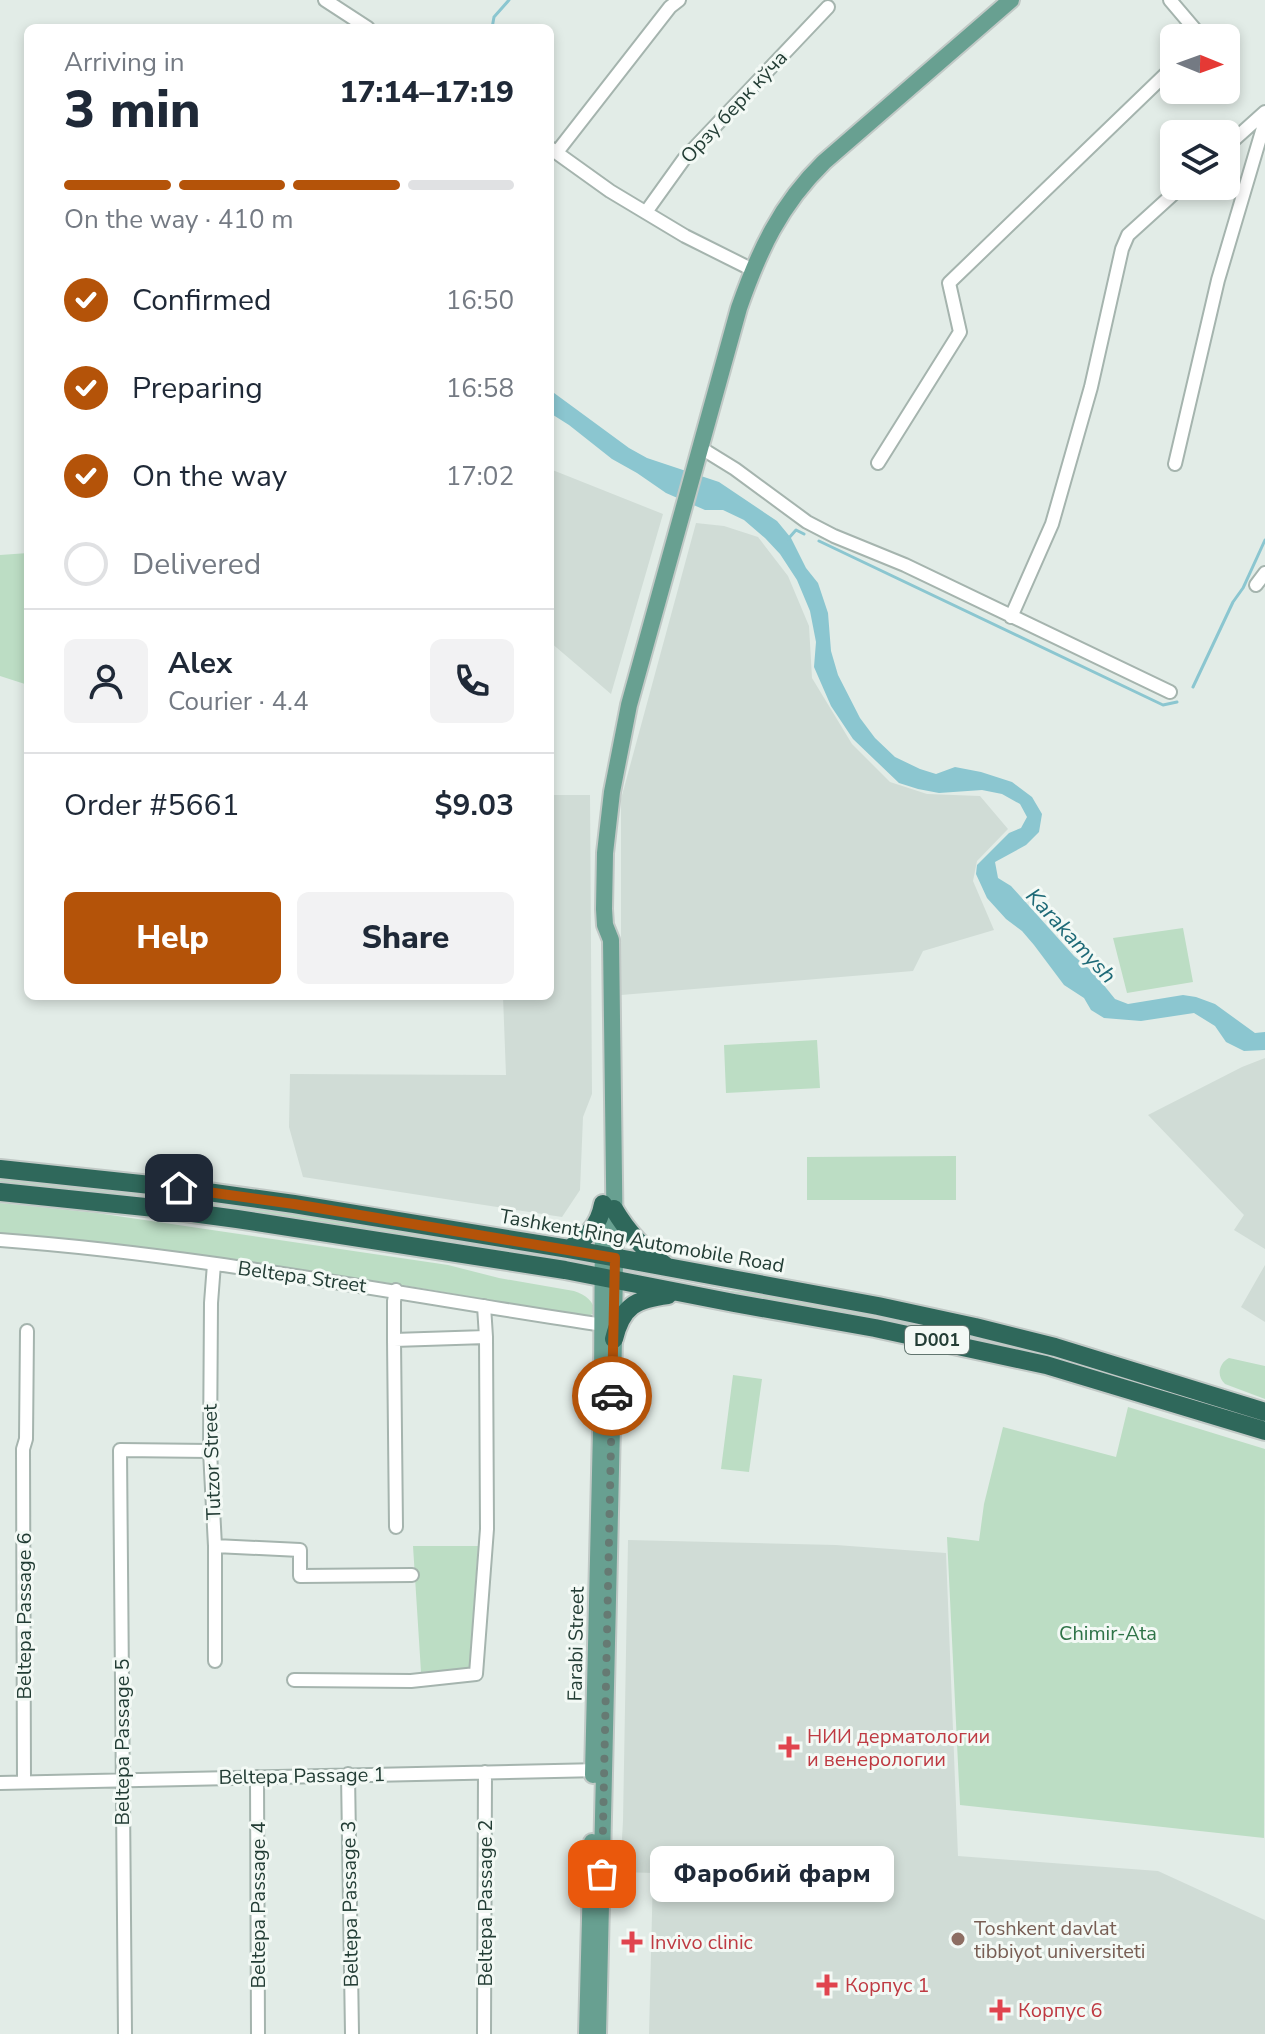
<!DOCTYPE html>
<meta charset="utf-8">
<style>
:root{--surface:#fff;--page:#f2f2f3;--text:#1f2937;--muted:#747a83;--line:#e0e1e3;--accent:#b45309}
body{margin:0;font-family:"Nunito Sans",sans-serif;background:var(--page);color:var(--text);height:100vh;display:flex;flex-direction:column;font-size:30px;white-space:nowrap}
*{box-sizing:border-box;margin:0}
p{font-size:26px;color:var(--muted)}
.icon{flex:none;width:44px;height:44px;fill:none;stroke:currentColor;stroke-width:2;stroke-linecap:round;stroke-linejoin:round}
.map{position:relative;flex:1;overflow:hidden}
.drawer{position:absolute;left:24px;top:24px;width:530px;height:976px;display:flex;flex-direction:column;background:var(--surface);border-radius:12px;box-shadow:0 4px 12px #0003}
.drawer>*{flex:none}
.needle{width:52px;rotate:91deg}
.controls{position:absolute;left:1160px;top:24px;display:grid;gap:16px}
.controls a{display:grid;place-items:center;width:80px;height:80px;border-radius:12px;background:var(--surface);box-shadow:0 4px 12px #0003;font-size:40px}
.pin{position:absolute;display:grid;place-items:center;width:68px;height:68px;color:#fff;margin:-34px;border-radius:16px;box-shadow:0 4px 12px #0006}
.courier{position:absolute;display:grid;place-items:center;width:80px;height:80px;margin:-40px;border:6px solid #b45309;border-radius:50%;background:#fff;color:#222;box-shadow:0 2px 10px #0007}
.bubble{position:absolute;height:56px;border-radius:12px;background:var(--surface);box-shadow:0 4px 12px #0003;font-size:26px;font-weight:800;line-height:56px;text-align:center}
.head em{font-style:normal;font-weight:800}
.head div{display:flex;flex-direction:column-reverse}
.head{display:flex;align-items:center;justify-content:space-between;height:136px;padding:0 40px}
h1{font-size:52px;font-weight:800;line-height:60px}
.bar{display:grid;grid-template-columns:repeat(4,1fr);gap:12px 8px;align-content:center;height:96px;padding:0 40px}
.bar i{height:10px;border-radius:6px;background:var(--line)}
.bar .on{background:var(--accent)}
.bar p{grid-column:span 4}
.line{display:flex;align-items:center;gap:20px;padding:0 40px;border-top:2px solid var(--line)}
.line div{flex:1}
.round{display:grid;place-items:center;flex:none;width:84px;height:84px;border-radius:12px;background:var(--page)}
ol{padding:0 40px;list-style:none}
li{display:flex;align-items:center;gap:24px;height:88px}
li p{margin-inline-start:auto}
li .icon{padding:8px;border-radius:50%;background:var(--accent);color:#fff;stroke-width:4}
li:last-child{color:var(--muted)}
li i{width:44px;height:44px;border:4px solid var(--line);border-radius:50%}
.action{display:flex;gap:16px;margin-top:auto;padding:16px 40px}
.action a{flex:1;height:92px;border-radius:12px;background:var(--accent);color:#fff;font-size:32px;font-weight:800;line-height:92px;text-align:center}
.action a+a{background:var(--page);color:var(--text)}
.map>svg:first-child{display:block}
</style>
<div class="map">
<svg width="1265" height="2034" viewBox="0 0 1265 2034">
<rect width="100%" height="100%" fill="#e2ece7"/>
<path fill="#d0dcd6" d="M550 469 663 514 611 694 550 642Z
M696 523 724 526 758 537 788 576 809 626 812 678 852 744 890 782 927 794 980 796 1008 829 977 861 973 881 994 930 923 951 913 971 621 995V799Z
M550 795H590L592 1094 583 1117 580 1190 562 1217 303 1177 289 1127 290 1074 506 1075 503 996H550Z
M1265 1058V1249L1234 1230 1244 1215 1148 1115 1242 1067Z
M1265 1265V1322L1241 1307Z
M628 1540 836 1545 946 1553 958 1856 1158 1871 1265 1920V2034H649L653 1873 620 1872 623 1821Z"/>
<path fill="#bcddc4" d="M28 553V685L0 676V555Z
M1183 928 1193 982 1127 993 1113 938Z
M817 1040 820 1088 726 1093 724 1045Z
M956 1156V1200H807V1157Z
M0 1177C200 1195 398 1228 595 1263L498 1246 496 1248 239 1210 0 1182Z
M0 1203 97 1213 448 1265 499 1278 574 1291C585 1295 594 1300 595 1313L586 1317C392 1281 197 1252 0 1234Z
M648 1277 723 1290 813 1301 993 1338 1265 1418V1424L1097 1372 955 1335Z
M1229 1358 1265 1366V1399L1225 1384C1216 1376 1219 1363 1229 1358Z
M733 1375 762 1379 749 1472 721 1469Z
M1128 1407 1265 1449 1264 1838 960 1805 947 1537 979 1541 984 1504 1003 1427 1116 1457Z
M413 1546H478L469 1669 421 1672Z"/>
<path fill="#8bc6d0" d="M550 390 629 448 647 458 719 482 777 521 791 538 806 568 818 583 828 613 831 651 838 675 860 718 875 738 895 757 920 769 936 774 955 767 981 772 1012 782 1032 797 1042 814 1039 832 1026 845 995 862 998 878 1011 886 1074 956 1094 973 1115 999 1128 1004 1183 995 1196 997 1215 1004 1255 1033 1265 1032V1050L1244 1051 1226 1042 1215 1026 1194 1013 1141 1021 1104 1018 1091 1010 1084 998 1064 985 1034 945 1022 931 1006 919 987 898 976 874 977 865 1009 833 1021 828 1027 817 1020 804 1002 794 982 790 939 793 918 789 899 783 853 739 831 706 814 667 816 642 810 611 797 580 780 554 765 538 744 520 723 510H705L666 493 637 473 612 459 569 425 550 413Z"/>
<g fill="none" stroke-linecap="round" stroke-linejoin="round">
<path stroke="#8bc6d0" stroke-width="3" d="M492 28 494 17 509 0
M788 539 796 530 804 534
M819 541 1163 705 1177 702
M1193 687 1233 602 1243 588 1265 540"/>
<defs>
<path id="minor" d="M325 0 368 28
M1170 0 1198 33 1196 38
M1226 147 1265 112
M550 148 610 191 685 236 753 270
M557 152 670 7 679 0
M646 212 684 159 828 7
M701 448 735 469 807 522 834 536 905 565 1170 692
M878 463 960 332 949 283 1174 66
M1175 464 1218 280 1265 121
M1256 585 1265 573
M1011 617 1052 524 1091 387 1122 249 1128 235 1182 186
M0 1240C203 1255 402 1295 603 1325
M214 1264 211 1303 210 1451 215 1546V1661
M394 1340 486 1337
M396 1527 394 1340V1301L396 1290
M215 1546 300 1550V1576L412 1575
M294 1680 411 1681 476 1674 487 1529 486 1337 484 1306
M348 1774 352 2034
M257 1777 258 2034
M24 1782 23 1449 26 1439 27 1331
M0 1783 601 1770
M125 2034 120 1450 210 1451
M484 2034 485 1772"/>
<path id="major" d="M602 1387 603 1210
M593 1775 601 1430
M587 2034 592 1842
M598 2034 614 1339 615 1258 611 940 605 925 604 909 605 853 612 792 629 705 739 308C759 251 780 205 824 162L1011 0"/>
<path id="highway" d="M0 1169 179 1188 294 1204 569 1249 878 1306 975 1327 1055 1347 1265 1412
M0 1192 155 1208 237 1219 565 1270 734 1303 875 1328 1046 1365 1265 1431
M614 1209C628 1233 644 1250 666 1266
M569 1249C587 1237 599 1226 603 1204
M614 1339C622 1306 636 1299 668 1295"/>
</defs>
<use href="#minor" stroke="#a5b4ae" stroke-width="16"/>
<use href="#major" stroke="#c1c9c6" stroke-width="20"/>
<use href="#highway" stroke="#c1c9c6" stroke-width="22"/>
<use href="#minor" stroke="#fff" stroke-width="12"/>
<use href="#major" stroke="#68a091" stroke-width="16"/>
<use href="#highway" stroke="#2f685b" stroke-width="18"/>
</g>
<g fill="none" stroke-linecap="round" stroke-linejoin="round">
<path stroke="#667a73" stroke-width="8" stroke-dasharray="0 14.4" d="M602 1874 612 1396"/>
<path stroke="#b45309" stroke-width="10" d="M179 1188 294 1204 615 1258 612 1396"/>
</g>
<g fill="#e0444e" stroke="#f3f9f5" stroke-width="3">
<path d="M785 1735h8v8h8v8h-8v8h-8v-8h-8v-8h8z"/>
<path d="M628 1930h8v8h8v8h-8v8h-8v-8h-8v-8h8z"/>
<path d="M823 1973h8v8h8v8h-8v8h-8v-8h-8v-8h8z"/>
<path d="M996 1998h8v8h8v8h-8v8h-8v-8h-8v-8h8z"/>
</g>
<circle fill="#8d6e63" stroke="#f3f9f5" stroke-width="3" cx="958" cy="1939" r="8"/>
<g text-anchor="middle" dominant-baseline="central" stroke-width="6" stroke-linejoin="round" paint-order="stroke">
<rect fill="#f3f9f5" stroke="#61756f" stroke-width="2" x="905" y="1326" width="64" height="28" rx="6"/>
<g font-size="18" font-weight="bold" fill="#233d35">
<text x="937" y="1340">D001</text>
</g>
<g font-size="20" fill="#233d35" stroke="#f3f9f5">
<text transform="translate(734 107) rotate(-47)">Орзу берк кўча</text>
<text transform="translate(642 1241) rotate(10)">Tashkent Ring Automobile Road</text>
<text transform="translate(302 1277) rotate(8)">Beltepa Street</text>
<text transform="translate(212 1462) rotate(-92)">Tutzor Street</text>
<text transform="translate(24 1616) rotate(-90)">Beltepa Passage 6</text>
<text transform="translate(576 1644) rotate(-89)">Farabi Street</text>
<text transform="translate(122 1742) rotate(-90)">Beltepa Passage 5</text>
<text transform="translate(302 1776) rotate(-1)">Beltepa Passage 1</text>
<text transform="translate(485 1903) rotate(-90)">Beltepa Passage 2</text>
<text transform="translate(350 1904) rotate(-91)">Beltepa Passage 3</text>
<text transform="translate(258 1905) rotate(-90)">Beltepa Passage 4</text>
</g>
<g font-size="20" fill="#2e7347" stroke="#f3f9f5">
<text x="1108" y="1633">Chimir-Ata</text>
</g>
<g font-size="20" fill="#be3a42" stroke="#f3f9f5" text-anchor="start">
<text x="807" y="1736">НИИ дерматологии<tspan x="807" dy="23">и венерологии</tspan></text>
<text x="650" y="1942">Invivo clinic</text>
<text x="845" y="1985">Корпус 1</text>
<text x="1018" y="2010">Корпус 6</text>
</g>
<g font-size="20" fill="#785e54" stroke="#f3f9f5" text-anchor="start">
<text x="974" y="1928">Toshkent davlat<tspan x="974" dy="23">tibbiyot universiteti</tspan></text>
</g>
<g font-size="22" font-style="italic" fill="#1e6a77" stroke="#f3f9f5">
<text transform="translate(1071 936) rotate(47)">Karakamysh</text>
</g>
</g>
</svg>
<div class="controls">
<a><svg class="needle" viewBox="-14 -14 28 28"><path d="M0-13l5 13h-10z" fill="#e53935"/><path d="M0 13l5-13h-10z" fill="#747a83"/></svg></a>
<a><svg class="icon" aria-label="layers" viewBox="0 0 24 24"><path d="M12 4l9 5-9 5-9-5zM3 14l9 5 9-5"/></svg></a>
</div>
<div class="pin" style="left:602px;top:1874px;background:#ea580c"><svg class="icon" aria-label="bag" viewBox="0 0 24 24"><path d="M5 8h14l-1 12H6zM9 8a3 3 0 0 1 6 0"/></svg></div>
<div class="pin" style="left:179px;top:1188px;background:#1f2937"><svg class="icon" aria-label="home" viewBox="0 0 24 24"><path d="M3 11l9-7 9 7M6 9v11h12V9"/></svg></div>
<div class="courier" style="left:612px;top:1396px"><svg class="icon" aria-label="car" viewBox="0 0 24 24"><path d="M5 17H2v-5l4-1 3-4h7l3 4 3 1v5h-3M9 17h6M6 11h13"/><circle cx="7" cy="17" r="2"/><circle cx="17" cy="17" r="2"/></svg></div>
<div class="bubble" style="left:650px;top:1846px;width:244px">Фаробий фарм</div>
<section class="drawer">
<div class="head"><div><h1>3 min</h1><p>Arriving in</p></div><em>17:14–17:19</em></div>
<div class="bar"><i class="on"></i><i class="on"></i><i class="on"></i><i></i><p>On the way · 410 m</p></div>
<ol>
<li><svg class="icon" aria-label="check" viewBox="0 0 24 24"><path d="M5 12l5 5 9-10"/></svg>Confirmed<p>16:50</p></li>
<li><svg class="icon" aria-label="check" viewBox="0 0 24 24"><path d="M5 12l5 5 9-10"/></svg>Preparing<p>16:58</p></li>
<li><svg class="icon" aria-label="check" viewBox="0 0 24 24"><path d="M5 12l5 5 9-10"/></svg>On the way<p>17:02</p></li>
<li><i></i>Delivered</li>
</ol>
<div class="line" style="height:144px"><a class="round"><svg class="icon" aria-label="person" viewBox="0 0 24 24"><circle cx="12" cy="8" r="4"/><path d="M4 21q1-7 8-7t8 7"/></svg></a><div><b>Alex</b><p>Courier · 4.4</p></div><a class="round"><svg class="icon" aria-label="phone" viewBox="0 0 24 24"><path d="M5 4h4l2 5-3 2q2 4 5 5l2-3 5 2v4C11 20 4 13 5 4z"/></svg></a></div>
<div class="line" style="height:104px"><div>Order #5661</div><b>$9.03</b></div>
<div class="action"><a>Help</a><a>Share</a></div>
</section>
</div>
